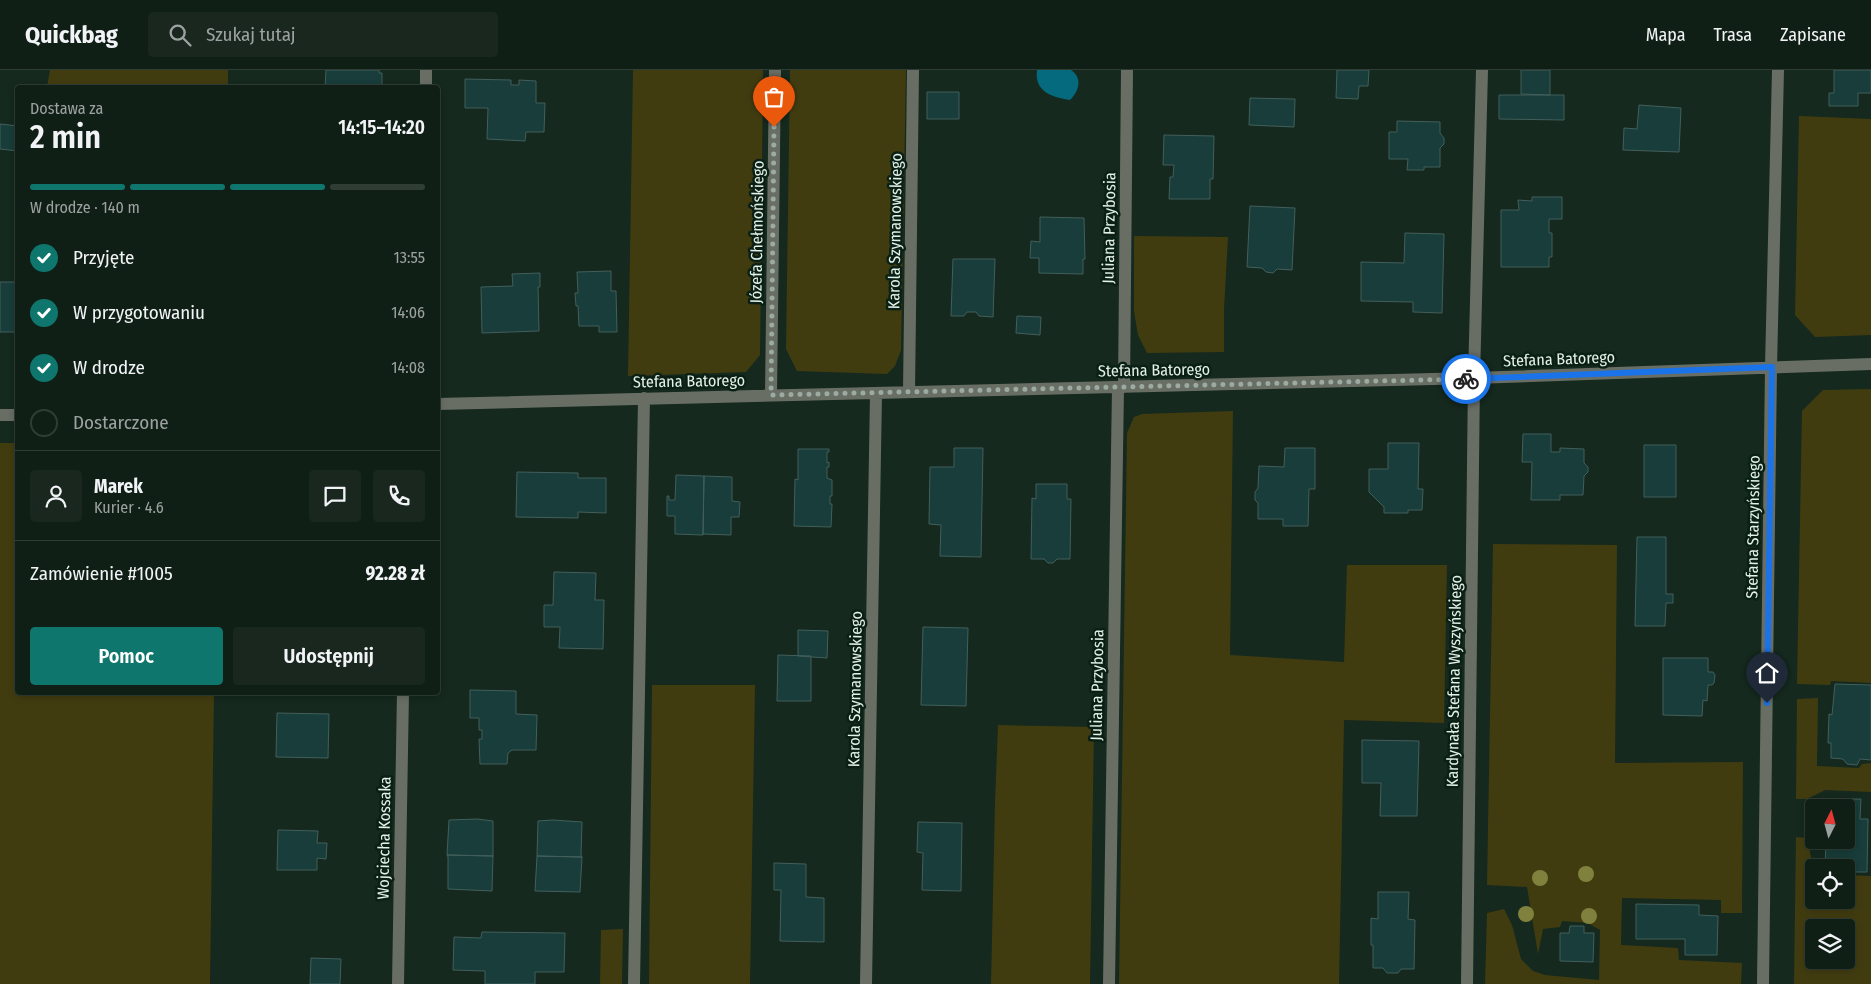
<!DOCTYPE html>
<html lang="pl">
<meta charset="utf-8">
<style>
:root{--surface:#101f16;--page:#19271f;--text:#f1f3f6;--muted:#9ca2a1;--line:#303d35;--accent:#0f766e}
body{margin:0;font-family:"Fira Sans Condensed",sans-serif;background:var(--page);color:var(--text);height:100vh;display:flex;flex-direction:column;font-size:19px;white-space:nowrap}
*{box-sizing:border-box;margin:0}
p{font-size:16px;color:var(--muted)}
.icon{flex:none;width:28px;height:28px;fill:none;stroke:currentColor;stroke-width:2;stroke-linecap:round;stroke-linejoin:round}
.map{position:relative;flex:1;overflow:hidden}
.panel{position:absolute;left:15px;top:15px;width:425px;height:610px;display:flex;flex-direction:column;background:var(--surface);border-radius:5px;box-shadow:0 2px 8px #0003,0 0 0 1px var(--line)}
.panel>*{flex:none}
.needle{width:32px;rotate:6deg}
.fabs{position:absolute;left:1805px;top:729px;display:grid;gap:10px}
.fabs a{display:grid;place-items:center;width:50px;height:50px;border-radius:5px;background:var(--surface);box-shadow:0 2px 8px #0003,0 0 0 1px var(--line);font-size:25px}
.pin{position:absolute;display:grid;place-items:center;width:42px;height:42px;color:#fff;margin:-51px -21px;border-radius:50% 50% 50% 0;rotate:-45deg;box-shadow:0 0 5px #0007}
.pin .icon{rotate:45deg}
.courier{position:absolute;display:grid;place-items:center;width:50px;height:50px;margin:-25px;border:4px solid #1a73e8;border-radius:50%;background:#fff;color:#222;box-shadow:0 1px 6px #0007}
.summary em{font-style:normal;font-weight:600}
.summary div{display:flex;flex-direction:column-reverse}
.summary{display:flex;align-items:center;justify-content:space-between;height:85px;padding:0 15px}
h1{font-size:32px;font-weight:600;line-height:38px}
.bar{display:grid;grid-template-columns:repeat(4,1fr);gap:8px 5px;align-content:center;height:60px;padding:0 15px}
.bar i{height:6px;border-radius:4px;background:var(--line)}
.bar .current{background:var(--accent)}
.bar p{grid-column:span 4}
.line{display:flex;align-items:center;gap:12px;padding:0 15px;border-top:1px solid var(--line)}
.line div{flex:1}
.round{display:grid;place-items:center;flex:none;width:52px;height:52px;border-radius:5px;background:var(--page)}
ol{padding:0 15px;list-style:none}
li{display:flex;align-items:center;gap:15px;height:55px}
li p{margin-inline-start:auto}
li .icon{padding:5px;border-radius:50%;background:var(--accent);color:#fff;stroke-width:4}
li:last-child{color:var(--muted)}
li i{width:28px;height:28px;border:2px solid var(--line);border-radius:50%}
.primary-button{display:flex;gap:10px;margin-top:auto;padding:10px 15px}
.primary-button a{flex:1;height:58px;border-radius:5px;background:var(--accent);color:#fff;font-size:20px;font-weight:600;line-height:58px;text-align:center}
.primary-button a+a{background:var(--page);color:var(--text)}
header{display:flex;align-items:center;gap:30px;box-sizing:border-box;height:70px;padding:0 25px;background:var(--surface);border-bottom:1px solid var(--line)}
header strong{font-size:24px}
nav{display:flex;gap:28px;margin-inline-start:auto;font-size:18px}
.search{width:350px;height:45px;background:var(--page);display:flex;align-items:center;gap:12px;box-sizing:border-box;padding:0 18px;border-radius:5px;color:var(--muted);font-size:19px}
.map>svg:first-child{display:block}
</style>
<header>
<strong>Quickbag</strong>
<div class="search"><svg class="icon" aria-label="search" viewBox="0 0 24 24"><circle cx="10" cy="10" r="6"/><path d="M15 15l6 6"/></svg>Szukaj tutaj</div>
<nav><a>Mapa</a><a>Trasa</a><a>Zapisane</a></nav>
</header>
<div class="map">
<svg width="1871" height="914" viewBox="0 0 1871 914">
<rect width="100%" height="100%" fill="#15291e"/>
<path fill="#413c10" fill-rule="evenodd" d="M50 0H228V17H47Z
M633 0H763L760 285 746 302 628 306Z
M790 0H906L901 280 895 296 887 304 797 301 786 279Z
M1799 46 1871 49V265L1815 267 1795 245Z
M1134 166 1228 167 1224 239V282L1147 283 1138 265 1134 241Z
M1871 319V613L1831 611 1830 615 1797 614 1802 341 1823 320Z
M1233 341 1230 585 1344 592 1347 495H1447L1444 653 1344 650 1339 914H1119L1127 363 1134 347 1142 344Z
M0 373H17L18 622 214 623 210 914H0Z
M1493 474 1617 475 1615 693 1743 692 1742 843H1721V830L1622 828 1621 875 1678 878 1679 890 1742 893 1741 914H1485L1487 843 1504 839 1512 855 1521 889 1533 901 1545 905 1599 910 1600 860 1588 853 1562 851 1560 857 1543 859 1538 884 1527 817 1487 815Z
M652 615H755L750 914H649Z
M1818 628 1817 696 1859 698 1862 694 1871 693V722L1825 720 1807 729H1796L1797 629Z
M998 655 1094 657 1090 914H991L995 733Z
M1796 767 1808 768 1811 788 1817 789V797L1814 798V830H1846V805L1871 806V914H1794ZM1814 858H1846V890H1814Z
M623 859 622 914H600L601 860Z"/>
<path fill="#056a7e" d="M1037 0H1071C1083 8 1079 21 1070 30 1052 27 1034 22 1037 0Z"/>
<path fill="#183d3a" stroke="#435f5c" d="M326 0H379V3H382V18H325Z
M1337 0H1369L1368 16H1359L1358 29 1336 28Z
M1521 0H1550V25L1521 24Z
M1834 0H1871V23H1858V36H1829V23H1834Z
M465 9 511 10V15H519V10L536 11V33H545L544 62H526L525 71 487 69 488 38H465Z
M927 22H959V49H927Z
M1499 25H1564V50L1499 49Z
M1250 28 1295 29 1294 57 1249 55Z
M1639 35 1681 38 1679 82 1623 80 1624 58 1637 59Z
M1397 51 1440 52V63L1444 68V74L1440 78V97H1424V100H1407L1408 89H1389V62H1397Z
M0 54 18 56V81L0 79Z
M1164 65 1214 66 1213 109H1210V129H1169L1170 107H1173L1174 95H1163Z
M1532 127H1562V149H1549V163H1552V187H1549V197H1501V140H1519L1518 130 1532 131Z
M1250 136 1295 138 1292 200 1277 199 1273 203 1266 202 1262 198 1247 197Z
M1040 147 1084 148 1085 189H1083V204L1039 203V188H1030L1031 171 1040 172Z
M1405 163 1444 164 1442 243 1413 242V232L1361 231V192L1404 193Z
M953 189H995L993 247 979 246 976 242H967L964 246H951Z
M611 201V221H616L617 262H599V256H579L578 236H576L575 223H578L577 202Z
M540 203V217H538L539 261 482 263 481 217 513 216 512 204Z
M0 212H18V262H0Z
M1017 246 1041 247 1040 265 1016 263Z
M1523 364H1551V382H1560V378L1584 379V393L1588 397V402L1584 406 1583 425H1560V430H1531L1532 392H1522Z
M1388 373H1419L1418 419H1423L1422 440H1408V443H1384V437L1369 422V399H1388Z
M1644 375H1676V427H1644Z
M954 378H983L981 487 940 486 941 455 929 454 930 397H954Z
M1285 378H1315V419H1309L1308 456H1283V449H1258V433L1255 430V422L1258 418 1259 396 1284 397Z
M798 379H829V382H827V393L829 392V397H827V408L832 410V426H830V434H832L831 457 794 456 795 409 798 410Z
M517 402 578 403V408H606V443L578 442V448L516 447Z
M676 405 704 406 703 465 675 464V446H667V426H669V430H675Z
M704 406 732 407V431L740 432 739 447H731V465L703 464Z
M1036 414H1067V429H1071L1070 489H1057L1053 493H1048L1044 489H1031L1032 428 1036 429Z
M1637 467H1666V524H1673V533H1666L1665 556H1635Z
M554 502 596 503 595 530H604L603 579 559 578 560 557H544V535H553Z
M923 557 968 558 966 636 921 635Z
M798 560 828 561 827 588 798 586Z
M778 585 811 586V631H777Z
M1663 588H1708V602H1713L1715 605 1714 613 1712 615H1708L1707 631 1703 630 1702 646 1663 645Z
M1835 614 1871 615V690L1860 689 1857 695 1847 694 1843 689 1831 688V673H1828L1829 644 1832 645Z
M470 620 516 621V644L537 645 536 680H512L508 683 507 694H480L479 669H482V660H479V648H470Z
M277 643 329 644 328 688 276 687Z
M1362 670 1419 671 1417 746H1380L1381 713H1362Z
M1833 729H1861L1860 749H1868L1867 802H1846V798H1825L1826 770H1846V738H1833Z
M477 749 493 751V786L447 785 449 750Z
M553 750 582 752 581 785 582 787 537 786 538 751Z
M918 752 962 753 961 821 922 820 923 783 917 782Z
M278 760 318 761 317 773H327L326 789 317 788V800H277Z
M447 785 493 786 492 821 448 819V787Z
M537 786 582 787 580 822 535 821Z
M774 793 806 794V827L824 828V872L780 871 781 820H774Z
M1378 822H1409L1408 849 1415 850 1414 899H1401L1398 903H1387L1383 898H1373V875H1371V848L1378 849Z
M1636 834 1699 835V845L1718 846 1717 885H1685V869H1636Z
M1570 856H1584V863H1594L1593 892 1560 891V863H1569Z
M482 862 565 863 564 902H535V914H485V901L453 900 454 867 481 868Z
M311 888 341 889 340 914H310Z"/>
<g fill="none" stroke-linecap="round" stroke-linejoin="round">
<path stroke="#696e65" stroke-width="12" d="M426 18V0
M1124 317 1127 0
M909 322 913 0
M771 325 775 0
M438 334 1474 308 1871 294
M0 345H18
M398 914 403 622
M634 914 644 328
M866 914 876 324
M1109 914 1118 317
M1467 914 1474 308 1482 0
M1763 914 1771 297 1778 0"/>
</g>
<g fill="#80813d">
<circle cx="1586" cy="804" r="8"/>
<circle cx="1540" cy="808" r="8"/>
<circle cx="1526" cy="844" r="8"/>
<circle cx="1589" cy="846" r="8"/>
</g>
<g fill="none" stroke-linecap="round" stroke-linejoin="round">
<path stroke="#9caba2" stroke-width="5" stroke-dasharray="0 9" d="M774 57 771 325 1466 309"/>
<path stroke="#1a73e8" stroke-width="6" d="M1466 309 1772 297 1767 633"/>
</g>
<g text-anchor="middle" dominant-baseline="central" stroke-width="5" stroke-linejoin="round" paint-order="stroke">
<g font-size="16" fill="#e4f1e9" stroke="#0b2015">
<text transform="translate(1109 158) rotate(-89)">Juliana Przybosia</text>
<text transform="translate(895 161) rotate(-89)">Karola Szymanowskiego</text>
<text transform="translate(757 162) rotate(-89)">Józefa Chełmońskiego</text>
<text transform="translate(1559 289) rotate(-2)">Stefana Batorego</text>
<text transform="translate(1154 300) rotate(-1)">Stefana Batorego</text>
<text transform="translate(689 311) rotate(-1)">Stefana Batorego</text>
<text transform="translate(1753 457) rotate(-89)">Stefana Starzyńskiego</text>
<text transform="translate(1454 611) rotate(-89)">Kardynała Stefana Wyszyńskiego</text>
<text transform="translate(1097 615) rotate(-89)">Juliana Przybosia</text>
<text transform="translate(855 619) rotate(-89)">Karola Szymanowskiego</text>
<text transform="translate(384 768) rotate(-89)">Wojciecha Kossaka</text>
</g>
</g>
</svg>
<div class="fabs">
<a><svg class="needle" viewBox="-14 -14 28 28"><path d="M0-13l5 13h-10z" fill="#e53935"/><path d="M0 13l5-13h-10z" fill="#9ca2a1"/></svg></a>
<a><svg class="icon" aria-label="locate" viewBox="0 0 24 24"><circle cx="12" cy="12" r="6"/><path d="M12 2v4M12 18v4M2 12h4M18 12h4"/></svg></a>
<a><svg class="icon" aria-label="layers" viewBox="0 0 24 24"><path d="M12 4l9 5-9 5-9-5zM3 14l9 5 9-5"/></svg></a>
</div>
<div class="pin" style="left:774px;top:57px;background:#ea580c"><svg class="icon" aria-label="bag" viewBox="0 0 24 24"><path d="M5 8h14l-1 12H6zM9 8a3 3 0 0 1 6 0"/></svg></div>
<div class="pin" style="left:1767px;top:633px;background:#1f2937"><svg class="icon" aria-label="home" viewBox="0 0 24 24"><path d="M3 11l9-7 9 7M6 9v11h12V9"/></svg></div>
<div class="courier" style="left:1466px;top:309px"><svg class="icon" aria-label="bike" viewBox="0 0 24 24"><circle cx="6" cy="16" r="4"/><circle cx="18" cy="16" r="4"/><path d="M6 16l4-8h5l3 8M10 8l3 8H6M13 5h3"/></svg></div>
<section class="panel">
<div class="summary"><div><h1>2 min</h1><p>Dostawa za</p></div><em>14:15–14:20</em></div>
<div class="bar"><i class="current"></i><i class="current"></i><i class="current"></i><i></i><p>W drodze · 140 m</p></div>
<ol>
<li><svg class="icon" aria-label="check" viewBox="0 0 24 24"><path d="M5 12l5 5 9-10"/></svg>Przyjęte<p>13:55</p></li>
<li><svg class="icon" aria-label="check" viewBox="0 0 24 24"><path d="M5 12l5 5 9-10"/></svg>W przygotowaniu<p>14:06</p></li>
<li><svg class="icon" aria-label="check" viewBox="0 0 24 24"><path d="M5 12l5 5 9-10"/></svg>W drodze<p>14:08</p></li>
<li><i></i>Dostarczone</li>
</ol>
<div class="line" style="height:90px"><a class="round"><svg class="icon" aria-label="person" viewBox="0 0 24 24"><circle cx="12" cy="8" r="4"/><path d="M4 21q1-7 8-7t8 7"/></svg></a><div><b>Marek</b><p>Kurier · 4.6</p></div><a class="round"><svg class="icon" aria-label="chat" viewBox="0 0 24 24"><path d="M4 5h16v11H9l-5 4z"/></svg></a><a class="round"><svg class="icon" aria-label="phone" viewBox="0 0 24 24"><path d="M5 4h4l2 5-3 2q2 4 5 5l2-3 5 2v4C11 20 4 13 5 4z"/></svg></a></div>
<div class="line" style="height:65px"><div>Zamówienie #1005</div><b>92.28 zł</b></div>
<div class="primary-button"><a>Pomoc</a><a>Udostępnij</a></div>
</section>
</div>
